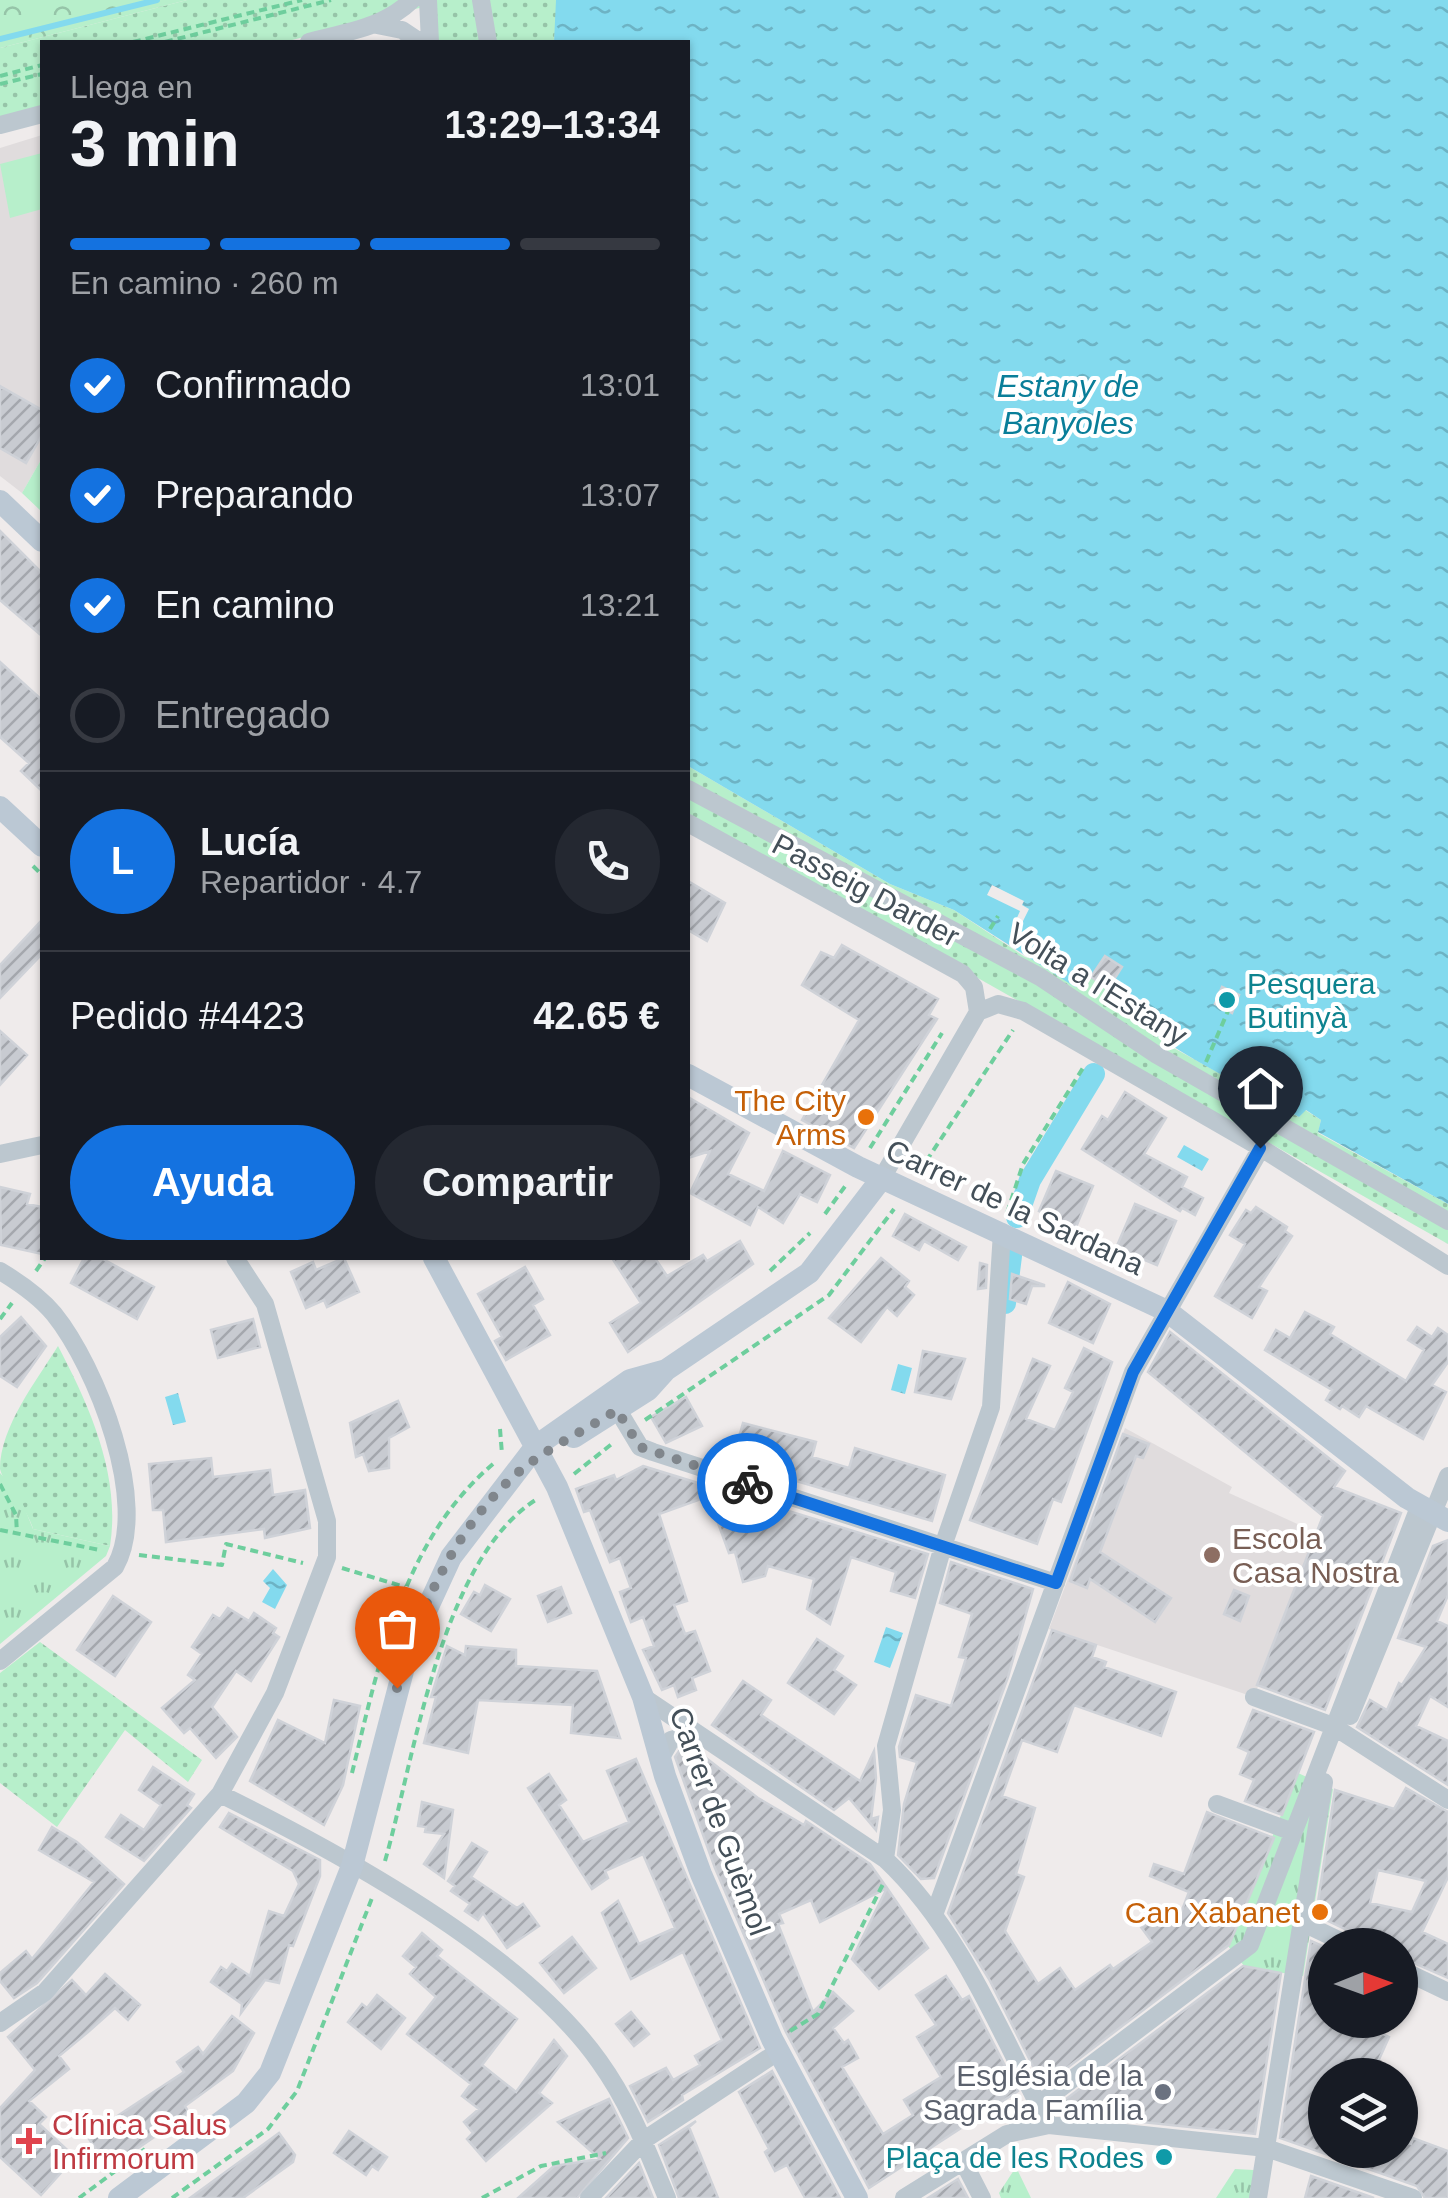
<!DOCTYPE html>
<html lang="es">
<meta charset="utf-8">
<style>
:root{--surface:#171b24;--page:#242831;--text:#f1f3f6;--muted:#9ea1a6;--line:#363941;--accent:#1472e0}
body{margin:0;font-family:Helvetica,sans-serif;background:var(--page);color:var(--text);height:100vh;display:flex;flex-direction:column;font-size:38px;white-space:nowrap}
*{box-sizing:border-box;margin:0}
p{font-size:32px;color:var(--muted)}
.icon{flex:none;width:55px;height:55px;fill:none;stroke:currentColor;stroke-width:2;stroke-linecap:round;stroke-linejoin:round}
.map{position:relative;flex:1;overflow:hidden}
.side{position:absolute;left:40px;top:40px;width:650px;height:1220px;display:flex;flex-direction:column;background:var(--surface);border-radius:0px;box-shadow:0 2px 8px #0004}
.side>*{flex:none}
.needle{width:65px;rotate:89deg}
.buttons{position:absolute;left:1308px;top:1928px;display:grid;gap:20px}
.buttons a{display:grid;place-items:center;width:110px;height:110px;border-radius:50%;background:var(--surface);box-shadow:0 2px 8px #0004;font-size:50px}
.pin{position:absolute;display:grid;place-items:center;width:85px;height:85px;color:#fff;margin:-102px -42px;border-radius:50% 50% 50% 0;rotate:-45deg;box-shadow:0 0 10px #0007}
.pin .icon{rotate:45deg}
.courier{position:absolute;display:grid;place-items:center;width:100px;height:100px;margin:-50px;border:8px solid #1472e0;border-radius:50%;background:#fff;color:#222;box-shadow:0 2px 12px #0007}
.headline em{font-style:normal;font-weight:800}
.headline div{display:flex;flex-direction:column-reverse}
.headline{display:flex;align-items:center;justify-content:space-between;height:170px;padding:0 30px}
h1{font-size:65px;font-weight:800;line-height:75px}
.bar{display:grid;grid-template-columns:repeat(4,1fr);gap:15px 10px;align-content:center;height:120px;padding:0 30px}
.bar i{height:12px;border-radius:8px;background:var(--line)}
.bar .selected{background:var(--accent)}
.bar p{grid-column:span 4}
.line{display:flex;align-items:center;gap:25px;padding:0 30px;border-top:2px solid var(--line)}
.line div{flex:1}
.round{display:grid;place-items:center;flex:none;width:105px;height:105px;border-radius:52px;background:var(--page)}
ol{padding:0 30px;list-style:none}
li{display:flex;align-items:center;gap:30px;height:110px}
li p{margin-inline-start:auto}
li .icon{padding:10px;border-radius:50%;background:var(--accent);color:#fff;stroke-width:4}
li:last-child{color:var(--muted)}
li i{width:55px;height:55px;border:5px solid var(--line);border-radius:50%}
.action{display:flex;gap:20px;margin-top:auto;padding:20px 30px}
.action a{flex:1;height:115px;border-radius:60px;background:var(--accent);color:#fff;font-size:40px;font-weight:800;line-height:115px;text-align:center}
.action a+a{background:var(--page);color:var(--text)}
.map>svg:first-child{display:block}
</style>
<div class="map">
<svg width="1448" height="2198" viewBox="0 0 1448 2198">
<defs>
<pattern id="grass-dots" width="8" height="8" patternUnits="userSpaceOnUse" patternTransform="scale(2.5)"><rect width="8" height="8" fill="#b7efcb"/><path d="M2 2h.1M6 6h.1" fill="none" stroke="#96c4a8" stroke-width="1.8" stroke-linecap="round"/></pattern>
<pattern id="forest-crowns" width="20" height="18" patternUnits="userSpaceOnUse" patternTransform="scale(2.5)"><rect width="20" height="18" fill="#b7efcb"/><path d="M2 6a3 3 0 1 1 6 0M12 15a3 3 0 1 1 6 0" fill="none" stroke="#96c4a8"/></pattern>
<pattern id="park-tufts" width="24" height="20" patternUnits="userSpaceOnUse" patternTransform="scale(2.5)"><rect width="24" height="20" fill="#b7efcb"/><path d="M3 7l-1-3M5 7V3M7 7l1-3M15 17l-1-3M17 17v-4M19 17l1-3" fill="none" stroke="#96c4a8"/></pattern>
<pattern id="water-ripples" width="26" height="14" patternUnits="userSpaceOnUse" patternTransform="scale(2.5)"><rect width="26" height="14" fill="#83daee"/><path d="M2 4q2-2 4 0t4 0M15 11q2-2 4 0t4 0" fill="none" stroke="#6db3c4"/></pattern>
<pattern id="building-hatch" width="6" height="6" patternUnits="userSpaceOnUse" patternTransform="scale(2.5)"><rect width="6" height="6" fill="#c8cbd1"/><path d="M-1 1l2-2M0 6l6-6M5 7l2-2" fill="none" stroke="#a4a7ad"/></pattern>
</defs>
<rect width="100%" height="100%" fill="#efebeb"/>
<path fill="#e0dcdd" d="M42 135V458L22 493 0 476V148Z
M1125 1428 1232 1487 1229 1493 1304 1527 1314 1541 1380 1568 1361 1615 1294 1590 1254 1697 1049 1629Z"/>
<path fill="url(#grass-dots)" d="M187 0H556L558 3 554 42H438L435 4 284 42H42V108L0 119V48Z
M688 766 890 884 954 910 1025 957 1091 977 1170 1046 1299 1117 1305 1110 1321 1120 1318 1133 1448 1204V1244L688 814Z
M58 1346C90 1407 121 1476 110 1546L33 1529C27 1507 4 1486 0 1469 0 1427 37 1380 58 1346Z
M40 1642 202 1760 188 1782 125 1730 57 1827 0 1783V1673Z"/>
<path fill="url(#forest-crowns)" d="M0 0H187L0 48Z"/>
<path fill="url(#park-tufts)" d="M0 1473 18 1492 33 1529 110 1546 106 1556 0 1644Z
M1298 1773 1333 1789 1303 1976 1245 1967 1228 1946Z
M1016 2167 1031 2198H1001L999 2193Z
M1235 2169 1254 2170 1250 2198H1216Z"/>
<path fill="#b7efcb" d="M42 153V209L10 218 0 164Z
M42 458V512L22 493Z"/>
<path fill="url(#water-ripples)" d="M556 0H1448V1204L1318 1132 1321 1120 1306 1110 1299 1117C1261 1095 1117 1025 1108 989L1091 977 1084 986 1075 987 954 910 890 884 688 766V42H554Z
M1184 1145 1209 1159 1202 1171 1177 1157Z
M898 1364 912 1368 905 1394 891 1390Z
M178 1393 186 1422 173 1425 165 1397Z
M273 1569 287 1585 275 1609 262 1602 270 1588 263 1581Z
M886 1627 903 1633 890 1668 874 1662Z"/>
<path fill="#efebeb" d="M992 885 1024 901 1022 905 1029 909 1022 923 1016 920 1020 911 987 895Z"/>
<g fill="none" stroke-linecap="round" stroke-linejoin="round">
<path stroke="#83daee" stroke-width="6" d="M0 39 157 0"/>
<path stroke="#83daee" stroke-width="22" d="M1017 1217 1030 1180 1094 1074
M1005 1303 1011 1256"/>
</g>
<path fill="url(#building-hatch)" stroke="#cfd2d8" stroke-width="2.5" fill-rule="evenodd" d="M0 386 42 410V435L26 463 0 448Z
M0 531 42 573V636L0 600Z
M0 662 42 700V791L21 771 29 763 0 737Z
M688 881 725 903 707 941 688 930Z
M42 920V954L0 998V965Z
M842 945 938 999 929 1015 937 1019 854 1148 802 1120 859 1020 802 985 821 952 834 958Z
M1105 956 1122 967 1108 989 1091 977Z
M1222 987 1239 995 1232 1013 1215 1004Z
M0 1031 27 1055 0 1085Z
M1125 1092 1166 1118 1144 1154 1187 1177 1182 1187 1203 1198 1195 1215 1182 1208 1180 1211 1082 1149 1102 1116 1108 1120Z
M688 1097 749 1133 728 1174 764 1191 783 1151 830 1175 817 1202 800 1194 783 1223 758 1207 750 1225 690 1193 710 1151 688 1158Z
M1056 1171 1093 1186 1076 1227 1039 1211Z
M0 1187 30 1194 27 1204 42 1207V1254L1 1245Z
M1135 1204 1176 1221 1157 1265 1116 1248Z
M1256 1207 1287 1227 1285 1231 1292 1236 1259 1287 1267 1291 1252 1318 1215 1296 1245 1244 1230 1235 1246 1210 1251 1213Z
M905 1214 966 1247 958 1260 924 1241 919 1250 893 1236Z
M740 1241 753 1264 628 1352 610 1323 641 1303 612 1258H655L667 1276 703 1255 707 1261Z
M84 1258H101L154 1287 137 1319 71 1283Z
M344 1258 359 1292 327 1307 324 1300 306 1308 291 1272 313 1262 316 1270Z
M881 1258 909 1281 905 1287 914 1295 897 1316 887 1307 861 1342 829 1318Z
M980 1263 987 1265 986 1288 978 1289Z
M525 1267 543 1299 533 1305 550 1335 506 1360 495 1341 502 1337 478 1294Z
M1012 1274 1044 1285V1286H1032L1026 1304 1010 1299Z
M1068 1282 1110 1304 1093 1343 1049 1323Z
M1305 1312 1334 1327 1330 1334 1406 1381 1424 1350 1408 1340 1417 1327 1432 1337 1438 1328 1448 1335V1362L1432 1385 1446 1392 1423 1439 1366 1406 1359 1417 1342 1406 1340 1409 1326 1400 1332 1390 1265 1350 1276 1330 1290 1338Z
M21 1317 46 1346 17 1387 0 1376V1337Z
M253 1319 260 1347 218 1358 211 1330Z
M1170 1332 1345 1471 1334 1487 1401 1513 1325 1710 1257 1685 1323 1516 1148 1372Z
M1084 1348 1112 1362 1061 1502 1053 1499 1037 1544 970 1520 1033 1359 1050 1366 1026 1419 1055 1430 1073 1392 1065 1388Z
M923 1351 965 1359 951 1399 915 1392Z
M686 1397 702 1426 666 1443 651 1417Z
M398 1401 409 1427 389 1438V1468L369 1471 363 1454 356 1457 350 1423Z
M743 1423 816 1442 812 1457 849 1468 855 1448 945 1475 932 1521 732 1462Z
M1123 1434 1149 1444 1143 1458 1136 1456 1100 1552 1171 1598 1155 1622 1090 1579 1087 1588 1070 1581Z
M211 1458 213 1477 270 1470 273 1495 305 1490 310 1528 265 1538 264 1529 166 1542 163 1510H153L149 1464Z
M643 1466 928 1554 915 1598 891 1591 896 1572 851 1557 830 1624 807 1609 814 1579 768 1566 765 1576 743 1582 735 1552 729 1553 714 1512 708 1511 712 1495 659 1514 687 1601 674 1605 685 1634 695 1631 710 1671 692 1678 696 1690 678 1697 674 1685 662 1690 643 1650 654 1646 643 1617 631 1622 620 1592 631 1588 620 1558 610 1562 590 1510 584 1512 576 1489 614 1475 616 1480Z
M1448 1540V1595L1437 1621 1448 1626V1707L1430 1696 1416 1726 1448 1741V1785L1357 1727 1370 1700 1387 1710 1399 1683 1402 1685 1426 1647 1398 1638 1433 1546Z
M951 1562 1033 1589 1008 1677 934 1878 921 1879 898 1855 904 1804 917 1762 900 1757 899 1747 916 1695 951 1706 966 1658 959 1657 972 1614 940 1603Z
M485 1585 510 1599 491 1631 461 1614 474 1592 480 1595Z
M561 1587 571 1613 548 1622 538 1596Z
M1234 1590 1249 1596 1240 1621 1224 1614Z
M113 1596 151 1622 115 1676 77 1650Z
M228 1608 249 1621 254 1613 276 1628 273 1633 279 1637 251 1681 236 1671 212 1707 237 1737 216 1758 190 1728 184 1733 162 1708 195 1680 188 1675 202 1654 192 1647 213 1615 220 1619Z
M1052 1630 1096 1645 1092 1657 1106 1662 1104 1667 1176 1692 1161 1736 1074 1705 1057 1752 1022 1740 1002 1796 1035 1808 1016 1874 1024 1877 1005 1931 1038 1984 1060 1968 1075 1990 1110 1965 1113 1969 1152 1942 1141 1927 1152 1919 1154 1910 1177 1923 1189 1892 1150 1876 1154 1864 1184 1874 1207 1812 1274 1838 1229 1945 1043 2086 989 1979 948 1913Z
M817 1639 843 1656 834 1670 856 1685 834 1714 788 1683Z
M447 1646 465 1655 466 1646 516 1650V1666L597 1671 620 1738 571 1733 573 1705 478 1700 468 1753 424 1743 436 1697H431Z
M743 1681 771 1700 761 1715 860 1781 874 1751 876 1778 871 1819 878 1817 876 1830 849 1798 834 1810 712 1725Z
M334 1700 360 1706 343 1785 324 1825 250 1781 278 1720 325 1743Z
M1253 1710 1314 1732 1282 1815 1245 1801 1254 1780 1240 1774 1249 1752 1238 1747Z
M693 1748 758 1798 804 1825 806 1821 870 1864 887 1888 820 1922 811 1900 779 1914 783 1923 778 1924 813 2012 833 1992 853 2011 833 2028 844 2043 848 2040 858 2058 842 2067 883 2134 913 2115 904 2100 941 2077 917 2037 936 2025 916 1995 946 1976 962 2000 969 1996 1018 2091 869 2188 786 2032 715 1868 675 1757 679 1751Z
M636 1759 760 2048 682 2095 683 2100 648 2122 630 2086 666 2068 673 2080 700 2065 695 2056 722 2040 683 1952 631 1979 618 1950 602 1913 618 1901 639 1944 675 1928 643 1854 605 1871 608 1878 592 1889 528 1788 549 1774 566 1800 559 1805 583 1842 629 1822 607 1771Z
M153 1767 194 1794 187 1805 191 1808 144 1861 106 1837 121 1815 144 1830 161 1805 139 1790Z
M1406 1788 1448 1812V1877L1422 1932 1448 1944V1978L1400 1957V1945H1361L1355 1934 1316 1915 1335 1790 1394 1809ZM1378 1870 1426 1881 1412 1912 1370 1903Z
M422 1802 453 1810 444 1878 424 1864 444 1834 425 1832 426 1827 418 1826Z
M229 1813 320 1860V1876L293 1946 289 1945 279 1983 265 1980 241 2013 242 2004 211 1982 221 1967 227 1971 232 1964 250 1976 269 1911 284 1916 299 1884 293 1871 220 1827Z
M52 1827 77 1842 124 1884 37 1983 14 1998 0 1981V1973L26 1951 32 1959 94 1882 39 1850Z
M472 1843 487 1852 471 1877 517 1908 523 1904 539 1926 507 1948 483 1913 478 1920 465 1911 470 1904 451 1891 455 1886 448 1881Z
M887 1888 928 1948 879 1989 852 1959Z
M422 1933 442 1950 437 1956 517 2019 482 2065 516 2092 554 2040 567 2056 539 2093 552 2103 486 2161 467 2139 473 2133 464 2122 479 2109 462 2096 471 2084 407 2034 436 1997 410 1974 416 1967 403 1956Z
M572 1937 596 1968 564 1993 540 1963Z
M1311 1941 1325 1947V2020H1355L1389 2037 1372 2075H1325V2150H1400V2140L1411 2144 1413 2138 1448 2151V2198H1425L1417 2186 1280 2138Z
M1243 1966 1281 1973 1255 2134 1057 2113 1054 2108Z
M105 1974 140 2005 128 2020 115 2008 88 2032 59 2056 69 2069 29 2101 46 2117 39 2124 75 2157 41 2195 0 2157V2108L35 2070 8 2037 72 1980 86 1995Z
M377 1995 405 2018 381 2049 348 2022 362 2004 367 2008Z
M631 2012 649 2034 634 2046 616 2024Z
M232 2016 254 2033 233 2071 185 2106 189 2113 109 2168 87 2136 184 2072 177 2062 198 2047 203 2054Z
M772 2071 840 2198H805L787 2165 775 2171 765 2152 769 2149 739 2092Z
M609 2099 628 2138 577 2198H518L554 2166 600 2159 558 2122Z
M696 2121 689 2127 718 2198H679L659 2145Z
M349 2131 387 2157 378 2170 372 2166 366 2175 334 2153Z
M279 2133 295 2155 293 2162 243 2198H190Z
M639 2163 653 2198H606Z
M1311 2176 1374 2198H1305Z
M958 2179 968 2198H928Z"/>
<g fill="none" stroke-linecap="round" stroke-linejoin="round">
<path stroke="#6ece9d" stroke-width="4" stroke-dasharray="8 5" stroke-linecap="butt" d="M133 42 302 0
M165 42 331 0
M0 76 42 65
M0 84 42 74
M33 866 42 875
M990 929 998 916
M1206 1062 1228 1011
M870 1148 942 1033
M919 1172 1013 1030
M1007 1213 1023 1164 1083 1068
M825 1214 846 1185
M36 1271 45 1258
M770 1271 810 1233
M0 1319 12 1303
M645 1420 829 1295 894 1209
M500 1429 502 1454
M574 1474 613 1443
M0 1484 16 1515 17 1534
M0 1530 100 1550
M139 1555 222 1565 226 1544 303 1563
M342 1568 405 1587
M352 1773C379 1664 402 1541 493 1464
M385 1861C415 1757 440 1560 537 1499
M790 2031 818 2014 884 1882
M1068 2163 1077 2159 1074 2166
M79 2198 145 2149
M172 2198 268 2129 297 2091 372 1898
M482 2198 541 2166 606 2153"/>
<path stroke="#bcc7cf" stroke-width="18" d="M428 0 430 42
M481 0 488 42
M377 25 402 30 420 42
M309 42C347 32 383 28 412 0
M0 125 42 114
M688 789 1040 977 1157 1055 1448 1221
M688 823 963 974 974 987 978 1012
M978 1012 998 1004 1023 1011 1261 1148 1448 1266
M0 1154 42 1145
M882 1178 978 1012
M0 1271C20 1283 39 1296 54 1314 96 1366 151 1504 115 1567L0 1661
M613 1402 640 1447 653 1452 1056 1583
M643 1697 885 1859C961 1930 1001 2035 1049 2125
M1254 1697 1333 1726 1448 1800
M1350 1716 1448 1476
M660 1759 671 1740 697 1733
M220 1794C340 1853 521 1951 599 2061 630 2104 647 2150 667 2198
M1217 1804 1293 1832
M885 1859 892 1810 886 1746 943 1546 991 1407 1002 1232
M934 1915 1133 1372 1261 1148
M1301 1922 1349 1945
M1400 1969 1448 1992
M0 2023 45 1992 220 1794 275 1693 327 1557V1521L265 1304 235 1258
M1016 2130 1038 2105 1250 1945 1419 1507
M963 2161 982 2198
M589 2198 644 2140 779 2051
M904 2198 1007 2134 1049 2125 1266 2148 1413 2198
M1258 2198 1324 1782"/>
<path stroke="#bbc8d4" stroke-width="22" d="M0 501 42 541
M0 807 42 846
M688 1075 858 1167 1167 1311 1407 1498 1448 1521
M434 1258 557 1487 643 1697 665 1776 701 1874 772 2039 857 2198
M574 1437 648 1390 666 1370 809 1273 882 1178
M119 2198 246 2103 270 2073 352 1866 409 1648 451 1557 536 1446 630 1380 666 1370"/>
</g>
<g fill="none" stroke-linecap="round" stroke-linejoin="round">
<path stroke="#80868c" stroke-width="10" stroke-dasharray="0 18" d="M397 1688C419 1611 453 1531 514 1476 543 1450 584 1431 617 1410L640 1447 747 1483"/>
<path stroke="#1472e0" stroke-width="12" d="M747 1483 1056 1583 1133 1372 1260 1148"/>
</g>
<g fill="#0f9aa8" stroke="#fff" stroke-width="4">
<circle cx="1227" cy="1000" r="10"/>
<circle cx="1164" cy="2157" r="10"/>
</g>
<g fill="#e8710a" stroke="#fff" stroke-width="4">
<circle cx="866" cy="1117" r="10"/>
<circle cx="1320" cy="1912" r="10"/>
</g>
<circle fill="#8d6e63" stroke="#fff" stroke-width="4" cx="1212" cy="1555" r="10"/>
<circle fill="#6b7280" stroke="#fff" stroke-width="4" cx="1163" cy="2092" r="10"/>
<path fill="#e0444e" stroke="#fff" stroke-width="4" d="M24 2126h10v10h10v10h-10v10h-10v-10h-10v-10h10z"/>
<g text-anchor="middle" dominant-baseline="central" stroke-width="8" stroke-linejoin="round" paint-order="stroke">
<g font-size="30" fill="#445059" stroke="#fff">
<text transform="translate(866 890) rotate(28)">Passeig Darder</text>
<text transform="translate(1098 984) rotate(32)">Volta a l'Estany</text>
<text transform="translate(1015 1207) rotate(25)">Carrer de la Sardana</text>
<text transform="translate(720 1821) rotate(70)">Carrer de Guèmol</text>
</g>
<g font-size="30" fill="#0d838f" stroke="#fff" text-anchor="start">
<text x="1247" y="983">Pesquera<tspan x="1247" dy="34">Butinyà</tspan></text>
<text x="1144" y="2157" text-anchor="end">Plaça de les Rodes</text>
</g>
<g font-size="30" fill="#c56008" stroke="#fff" text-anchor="end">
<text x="846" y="1100">The City<tspan x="846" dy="34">Arms</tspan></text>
<text x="1300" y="1912">Can Xabanet</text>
</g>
<g font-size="30" fill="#785e54" stroke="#fff" text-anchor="start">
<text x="1232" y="1538">Escola<tspan x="1232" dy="34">Casa Nostra</tspan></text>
</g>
<g font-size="30" fill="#5b616d" stroke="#fff" text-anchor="end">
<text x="1143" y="2075">Església de la<tspan x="1143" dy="34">Sagrada Família</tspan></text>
</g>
<g font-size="30" fill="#be3a42" stroke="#fff" text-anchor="start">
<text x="52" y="2124">Clínica Salus<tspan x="52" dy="34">Infirmorum</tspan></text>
</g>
<g font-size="32" font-style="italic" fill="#097e99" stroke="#fff">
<text x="1068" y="386">Estany de<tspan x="1068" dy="37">Banyoles</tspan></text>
</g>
</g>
</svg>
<div class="buttons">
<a><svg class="needle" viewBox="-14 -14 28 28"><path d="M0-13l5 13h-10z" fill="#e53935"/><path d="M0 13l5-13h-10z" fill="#9ea1a6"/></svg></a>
<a><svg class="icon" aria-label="layers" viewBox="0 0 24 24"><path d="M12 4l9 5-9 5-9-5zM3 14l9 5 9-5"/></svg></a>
</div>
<div class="pin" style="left:397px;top:1688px;background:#ea580c"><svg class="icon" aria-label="bag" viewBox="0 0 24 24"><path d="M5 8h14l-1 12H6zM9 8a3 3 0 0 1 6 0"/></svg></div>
<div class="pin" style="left:1260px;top:1148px;background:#1f2937"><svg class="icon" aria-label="home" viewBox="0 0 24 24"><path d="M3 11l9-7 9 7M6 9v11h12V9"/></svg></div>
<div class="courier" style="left:747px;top:1483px"><svg class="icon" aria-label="bike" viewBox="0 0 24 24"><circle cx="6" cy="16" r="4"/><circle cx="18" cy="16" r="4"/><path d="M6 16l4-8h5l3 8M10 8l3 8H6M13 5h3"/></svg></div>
<section class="side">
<div class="headline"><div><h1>3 min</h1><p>Llega en</p></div><em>13:29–13:34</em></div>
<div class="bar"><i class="selected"></i><i class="selected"></i><i class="selected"></i><i></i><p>En camino · 260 m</p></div>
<ol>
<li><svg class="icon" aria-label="check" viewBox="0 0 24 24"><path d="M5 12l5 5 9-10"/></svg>Confirmado<p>13:01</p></li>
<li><svg class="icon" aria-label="check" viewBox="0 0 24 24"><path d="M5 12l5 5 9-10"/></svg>Preparando<p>13:07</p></li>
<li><svg class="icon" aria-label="check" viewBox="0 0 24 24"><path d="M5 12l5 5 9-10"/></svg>En camino<p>13:21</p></li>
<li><i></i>Entregado</li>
</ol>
<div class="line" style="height:180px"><b class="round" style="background:var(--accent);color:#fff">L</b><div><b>Lucía</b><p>Repartidor · 4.7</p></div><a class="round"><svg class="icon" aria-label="phone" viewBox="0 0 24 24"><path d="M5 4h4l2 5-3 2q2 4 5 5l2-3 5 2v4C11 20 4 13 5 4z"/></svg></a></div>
<div class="line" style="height:130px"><div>Pedido #4423</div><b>42.65 €</b></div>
<div class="action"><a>Ayuda</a><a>Compartir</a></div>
</section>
</div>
